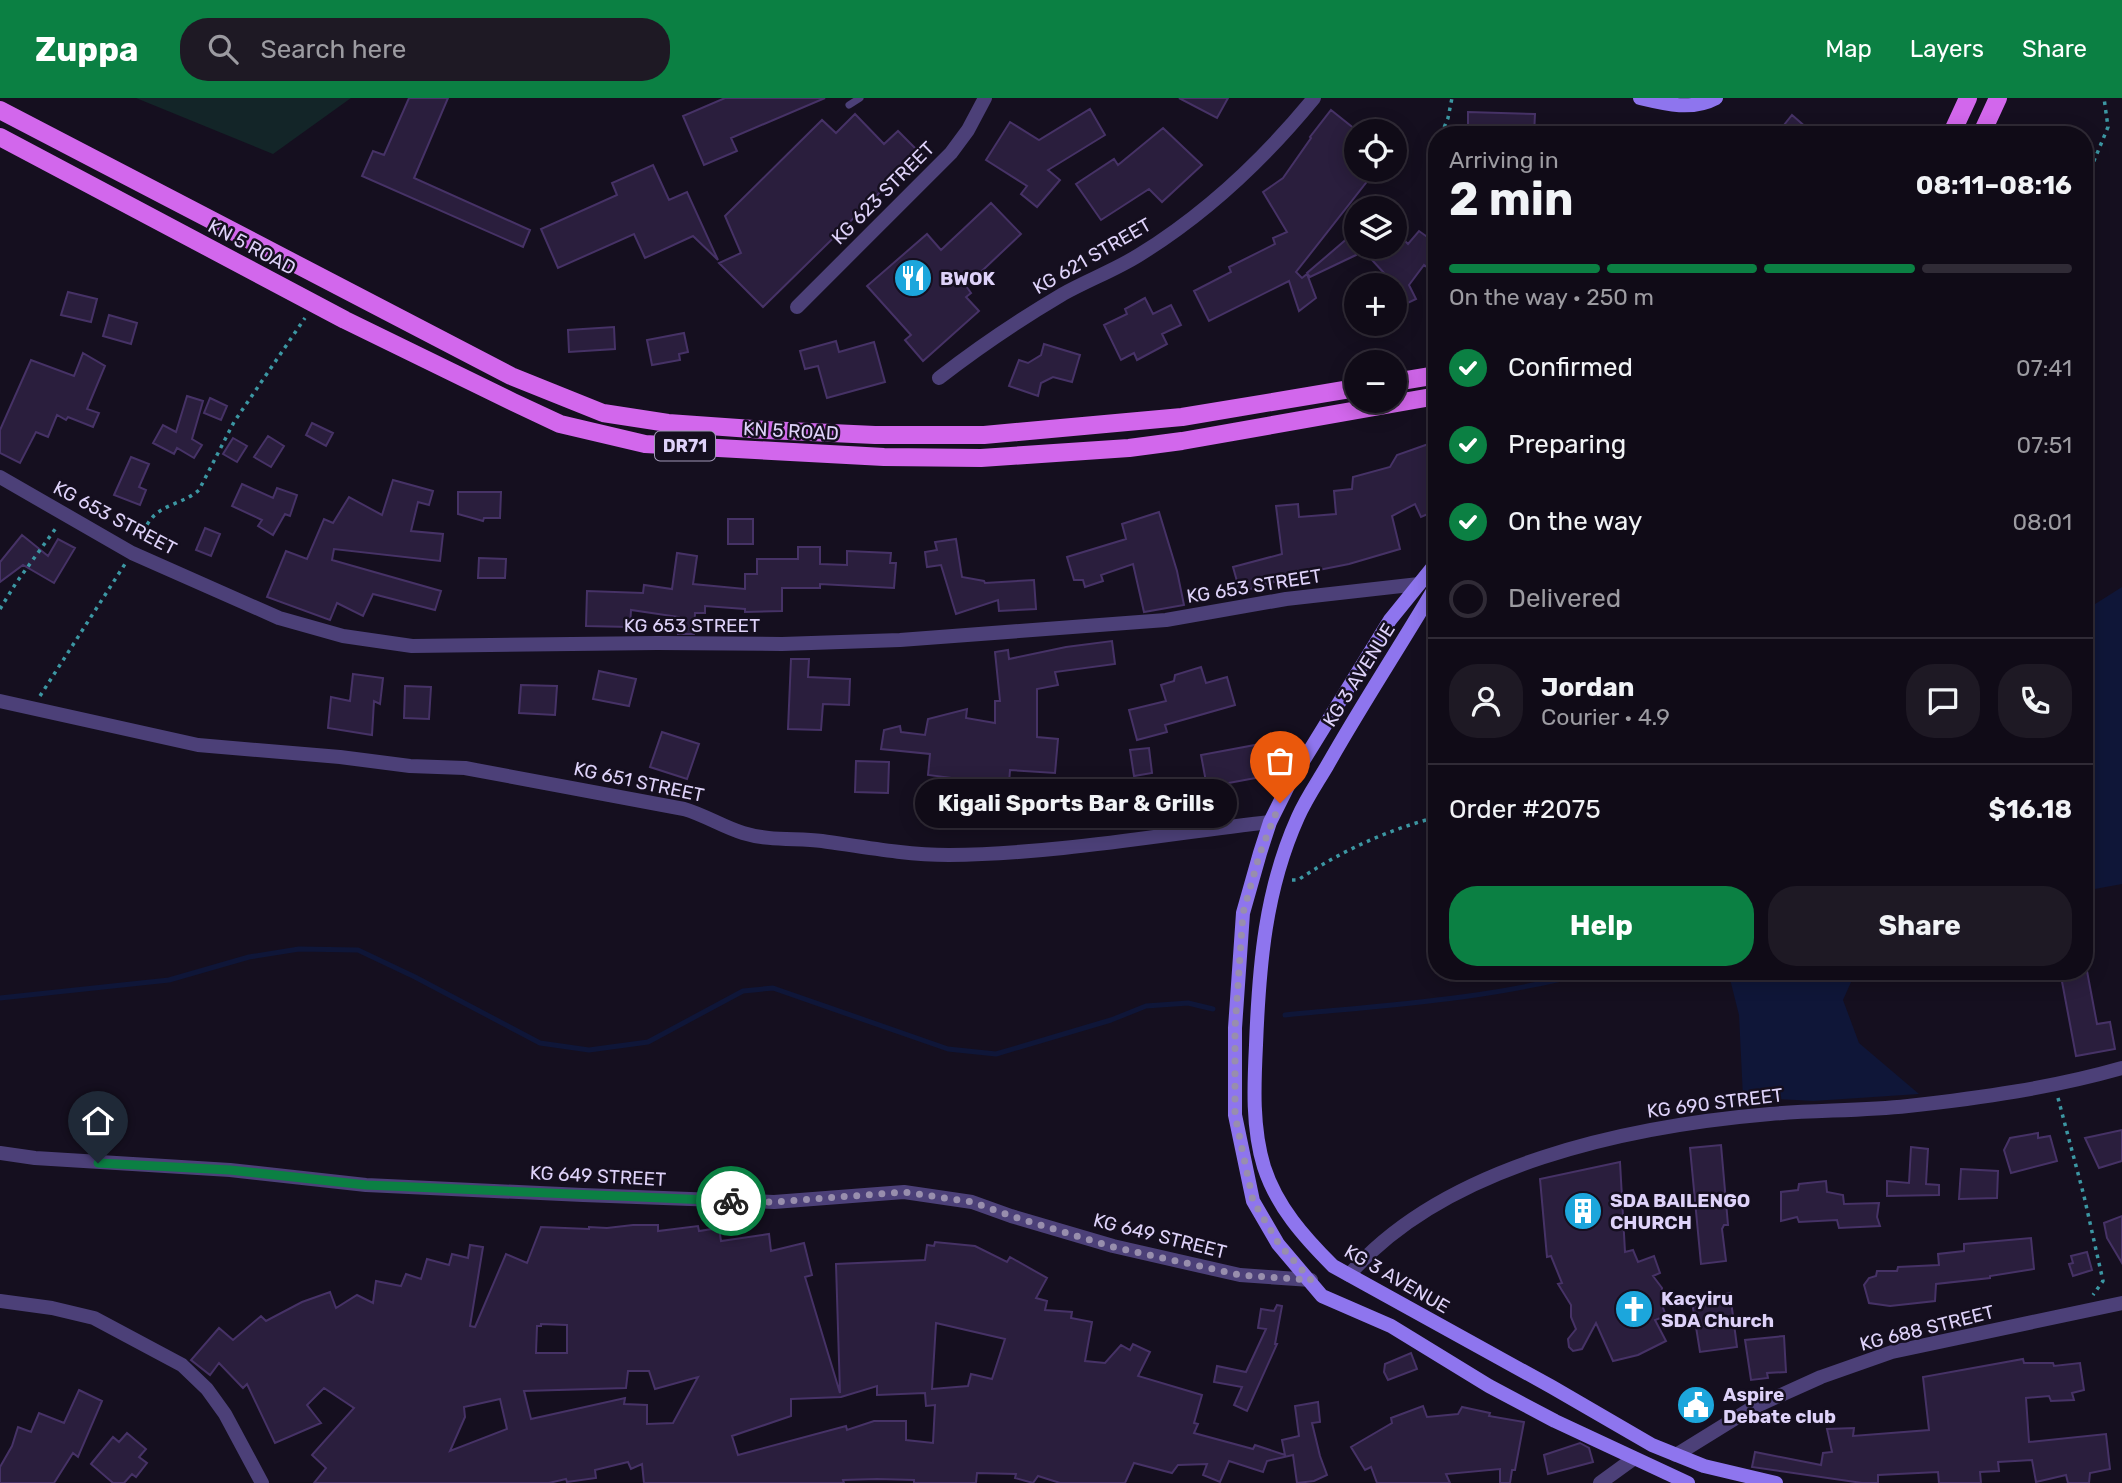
<!DOCTYPE html>
<meta charset="utf-8">
<style>
:root{--surface:#100b17;--page:#1e1924;--text:#f1f3f6;--muted:#9c9ba1;--line:#302b36;--accent:#0b8043}
body{margin:0;font-family:Rubik,sans-serif;background:var(--page);color:var(--text);height:100vh;display:flex;flex-direction:column;font-size:26px;white-space:nowrap}
*{box-sizing:border-box;margin:0}
p{font-size:23px;color:var(--muted)}
.icon{flex:none;width:38px;height:38px;fill:none;stroke:currentColor;stroke-width:2;stroke-linecap:round;stroke-linejoin:round}
.map{position:relative;flex:1;overflow:hidden}
.details{position:absolute;left:1428px;top:28px;width:665px;height:854px;display:flex;flex-direction:column;background:var(--surface);border-radius:28px;box-shadow:0 4px 18px #0003,0 0 0 2px var(--line)}
.details>*{flex:none}
.fabs{position:absolute;left:1344px;top:21px;display:grid;gap:14px}
.fabs a{display:grid;place-items:center;width:63px;height:63px;border-radius:50%;background:var(--surface);box-shadow:0 4px 18px #0003,0 0 0 2px var(--line);font-size:35px}
.pin{position:absolute;display:grid;place-items:center;width:60px;height:60px;color:#fff;margin:-72px -30px;border-radius:50% 50% 50% 0;rotate:-45deg;box-shadow:0 0 7px #0007}
.pin .icon{rotate:45deg}
.courier{position:absolute;display:grid;place-items:center;width:70px;height:70px;margin:-35px;border:5px solid #0b8043;border-radius:50%;background:#fff;color:#222;box-shadow:0 2px 9px #0007}
.bubble{position:absolute;height:49px;border-radius:24px;background:var(--surface);box-shadow:0 4px 18px #0003,0 0 0 2px var(--line);font-size:23px;font-weight:700;line-height:49px;text-align:center}
.head em{font-style:normal;font-weight:700}
.head div{display:flex;flex-direction:column-reverse}
.head{display:flex;align-items:center;justify-content:space-between;height:119px;padding:0 21px}
h1{font-size:46px;font-weight:700;line-height:52px}
.bar{display:grid;grid-template-columns:repeat(4,1fr);gap:10px 7px;align-content:center;height:84px;padding:0 21px}
.bar i{height:9px;border-radius:5px;background:var(--line)}
.bar .current{background:var(--accent)}
.bar p{grid-column:span 4}
.line{display:flex;align-items:center;gap:18px;padding:0 21px;border-top:2px solid var(--line)}
.line div{flex:1}
.round{display:grid;place-items:center;flex:none;width:74px;height:74px;border-radius:28px;background:var(--page)}
ol{padding:0 21px;list-style:none}
li{display:flex;align-items:center;gap:21px;height:77px}
li p{margin-inline-start:auto}
li .icon{padding:7px;border-radius:50%;background:var(--accent);color:#fff;stroke-width:4}
li:last-child{color:var(--muted)}
li i{width:38px;height:38px;border:4px solid var(--line);border-radius:50%}
.button{display:flex;gap:14px;margin-top:auto;padding:14px 21px}
.button a{flex:1;height:80px;border-radius:28px;background:var(--accent);color:#fff;font-size:28px;font-weight:700;line-height:80px;text-align:center}
.button a+a{background:var(--page);color:var(--text)}
header{display:flex;align-items:center;gap:42px;box-sizing:border-box;height:98px;padding:0 35px;background:var(--accent);color:#fff}
header strong{font-size:33px}
nav{display:flex;gap:38px;margin-inline-start:auto;font-size:24px}
.search{width:490px;height:63px;background:var(--page);display:flex;align-items:center;gap:18px;box-sizing:border-box;padding:0 24px;border-radius:28px;color:var(--muted);font-size:26px}
.map>svg:first-child{display:block}
</style>
<header>
<strong>Zuppa</strong>
<div class="search"><svg class="icon" aria-label="search" viewBox="0 0 24 24"><circle cx="10" cy="10" r="6"/><path d="M15 15l6 6"/></svg>Search here</div>
<nav><a>Map</a><a>Layers</a><a>Share</a></nav>
</header>
<div class="map">
<svg width="2122" height="1385" viewBox="0 0 2122 1385">
<rect width="100%" height="100%" fill="#150f1f"/>
<path fill="#132528" d="M136 0H351L273 56Z"/>
<path fill="#0f1638" d="M2122 489V786L2084 793V513Z
M1728 873H1856L1843 902 1859 945 1919 996 1813 1003 1743 999 1739 917Z"/>
<g fill="none" stroke-linecap="round" stroke-linejoin="round">
<path stroke="#0f1638" stroke-width="5" d="M0 900 169 882 249 859 299 851 358 852 415 879 540 945 589 952 648 944 743 893 773 890 948 951 996 956 1111 922 1146 908 1188 905 1213 911
M1285 917C1388 907 1492 901 1592 873"/>
</g>
<path fill="#2a1e3d" stroke="#463266" stroke-width="2" fill-rule="evenodd" d="M409 0H448L414 80 530 132 523 149 362 78 373 53 384 57Z
M725 0H825L731 40 737 53 704 67 683 18Z
M1179 0H1228L1217 20Z
M1090 11 1105 37 1048 72 1060 82 1037 109 1021 96 1027 88 986 62 1010 24 1039 42Z
M1331 12 1356 32V72H1376L1296 174 1302 180 1307 176 1316 200 1299 213 1289 183 1209 223 1194 193 1231 174 1229 169 1275 146 1273 140 1287 134 1263 94 1283 80 1311 40 1310 39Z
M1468 14 1535 16 1534 37H1468Z
M855 16 884 46 898 33 920 55 763 209 719 165 741 155 725 118 822 22 836 35Z
M1792 17 1815 37H1776Z
M1163 30 1202 67 1162 104 1149 91 1101 122 1076 86 1114 61 1118 67Z
M653 67 669 102 687 94 718 162 693 138 645 160 634 136 558 170 541 131 617 97 612 85Z
M991 105 1021 136 966 188 971 195 966 199 979 213 923 263 905 242 911 237 867 188 927 136 941 152Z
M1356 133V157L1310 179 1307 175Z
M1395 133 1408 146 1419 133 1437 146V177L1424 167 1409 187 1416 201 1395 211V187H1357L1384 175 1360 149H1395Z
M68 194 97 201 91 224 61 217Z
M1145 200 1153 216 1171 207 1181 227 1162 236 1167 246 1137 262 1134 255 1121 262 1104 227 1127 216 1125 211Z
M109 217 137 225 131 246 103 238Z
M614 229 615 251 569 254 568 232Z
M684 235 688 254 679 256 680 262 652 267 647 242Z
M836 243 839 254 874 244 885 284 827 300 818 268 805 271 800 253Z
M1044 246 1080 257 1072 284 1053 279 1041 285 1038 298 1009 288 1019 262 1028 265 1041 257Z
M83 255 105 268 87 311 99 315 93 329 68 319 66 322 57 317 48 339 36 334 20 365 0 355V332L31 262 74 278Z
M187 298 203 303 192 341 202 347 194 360 177 350 174 356 153 345 163 327 176 334Z
M210 300 227 308 221 322 204 315Z
M312 325 333 335 326 348 306 337Z
M268 338 284 348 271 369 254 359Z
M233 340 247 348 237 364 223 356Z
M1437 343V412L1421 419 1415 406 1392 418 1400 451 1349 466 1273 481 1274 484 1240 494 1233 469 1282 456 1276 408 1298 406 1299 419 1336 416 1334 393 1352 391 1353 379 1390 369 1397 357Z
M131 359 149 366 139 389 146 392 140 407 114 397Z
M393 382 433 393 429 407 418 404 411 433 443 436 440 463 334 451 332 462 441 493 435 512 373 496 363 518 337 505 330 522 267 499 286 453 307 461 324 421 333 425 349 399 382 417Z
M242 386 273 400 277 390 297 397 290 418 285 416 273 437 258 428 262 422 232 408Z
M458 394H501L500 420H484L483 423 458 416Z
M1159 414 1177 473 1184 507 1144 514 1133 466 1101 477 1103 483 1085 489 1083 482H1074L1067 459 1126 441 1122 426Z
M728 421H753V446H728Z
M205 430 220 436 211 458 196 452Z
M22 437 48 458 58 441 75 450 54 485 23 467 0 484V464Z
M956 441 962 479 984 483 985 485 1034 482 1036 511 999 513 998 502 956 516 941 467 927 469 925 454 937 452 935 444Z
M798 449H820V466L847 467V453L891 455 890 465H896L894 490 820 486V490H782V513L745 514V511L705 508V515H695L694 536H678L679 519 631 512 630 529 586 528 587 493 643 495 644 487 672 491 677 455 697 458 693 486 745 491V476H757V461H798Z
M479 460 506 461 505 480H478Z
M1112 543 1115 566 1055 574 1058 587 1037 591V639L1058 641 1055 675 1010 672 1006 726 981 725 984 684 928 677 930 656 881 651 884 632 900 628 901 634 925 637 928 621 967 611 966 620 995 625V603H1000L995 554 1008 552 1009 561 1066 549Z
M791 561H809L808 579 850 581 849 607 823 606 821 632 788 631Z
M1201 569 1206 585 1227 579 1235 607 1165 627 1167 634 1137 642 1129 612 1166 603 1161 587 1174 583 1175 577Z
M599 573 636 581 629 608 593 601Z
M353 576 383 580 380 606 374 603 372 637 328 630 331 599 350 603Z
M521 587 557 588 555 617 519 615Z
M405 588 431 589 429 621 404 620Z
M662 634 699 646 687 681 650 669Z
M1255 647 1261 679 1207 689 1201 657Z
M1149 650 1152 675 1134 678 1130 652Z
M856 663 889 664 888 695 855 694Z
M2060 873H2087L2097 926 2110 924 2115 951 2076 958Z
M2122 1032V1063L2099 1070 2085 1040Z
M2038 1035V1040L2050 1038 2057 1063 2011 1075 2004 1052 2010 1040Z
M1721 1047 1728 1127H1724L1722 1131 1726 1163 1701 1166 1690 1050Z
M1911 1049 1928 1051 1926 1086 1939 1087V1097L1887 1098V1083L1909 1085Z
M1620 1064 1625 1154 1633 1152 1638 1164 1654 1158 1660 1175 1653 1178 1662 1190 1661 1204 1666 1218 1655 1222 1666 1243 1638 1257 1613 1263 1596 1225 1582 1251 1573 1253 1569 1249 1568 1241 1576 1231 1571 1219V1207L1558 1186 1562 1185 1551 1158 1547 1159 1540 1081Z
M1961 1071 1998 1073 1997 1100 1959 1101Z
M1826 1083 1827 1094 1843 1097 1844 1106 1879 1105 1877 1119 1880 1128 1839 1130 1837 1122 1799 1124 1797 1119 1781 1123V1094L1798 1092 1799 1086Z
M2122 1118V1165L2107 1140 2104 1125Z
M633 1127H658V1133L698 1128 699 1133 719 1130 721 1143 769 1136 771 1153 804 1145 812 1177 805 1179 840 1295 836 1166 925 1162 927 1147 934 1148 935 1144 975 1148 1007 1164 1010 1159 1047 1180 1036 1200 1047 1203 1045 1212 1072 1214 1071 1220 1092 1224 1085 1263 1105 1265 1121 1247 1130 1252 1133 1246 1150 1254 1138 1278 1202 1297 1194 1325 1198 1326 1194 1335 1253 1351 1255 1347 1285 1357 1282 1342 1299 1338 1295 1308 1318 1304 1320 1324 1312 1325 1320 1358 1327 1377 1314 1383 1297 1385 1293 1357 1267 1363 1263 1374 1229 1363 1220 1384 1203 1377 1207 1366 1178 1367 1172 1375 1134 1365 1125 1385H1060L1038 1378 1033 1385 1015 1380 1016 1376 977 1375 976 1385H914V1382L877 1381 843 1382 844 1385H644L642 1366 631 1371 628 1364 595 1372 596 1380 567 1384 566 1381 549 1385H314L326 1370 312 1357 354 1310 324 1290 307 1307 321 1325 275 1345 247 1286 243 1290 219 1265 210 1277 191 1262 219 1230 233 1242 261 1218 266 1223 302 1204 330 1194 336 1210 357 1197 373 1205 376 1183 401 1188 406 1176 421 1181 427 1161 449 1167 452 1156 468 1160 470 1147 483 1149 470 1228 475 1229 506 1156 527 1165 541 1129 589 1131V1129L607 1130ZM936 1225 1005 1241 992 1281 971 1276 968 1288 932 1291ZM541 1226 567 1227V1255H536L537 1228H541ZM628 1273H649L655 1291 698 1279 673 1325 647 1326V1307L624 1306 625 1300 531 1321 524 1293 626 1290ZM877 1288V1297L925 1295 926 1308 935 1307 933 1345 906 1342V1323H874L847 1332 846 1328 738 1357 732 1338 791 1318V1301L841 1299ZM500 1301 507 1331 450 1353 465 1319 464 1309Z
M2031 1140 2034 1171 1990 1178V1180L1936 1186 1935 1203 1890 1208 1869 1205 1864 1187 1869 1180 1876 1178 1877 1173H1897L1898 1169 1939 1167 1938 1156 1964 1153V1146Z
M2087 1154 2092 1172 2073 1178 2069 1166 2073 1165 2071 1158Z
M1730 1195 1737 1249 1700 1254 1692 1204Z
M1277 1207 1282 1208 1275 1246H1277L1247 1313 1234 1307 1242 1289 1214 1284 1217 1268 1246 1274 1266 1231 1258 1230 1261 1211 1274 1213Z
M1784 1238 1786 1274 1767 1275 1768 1280 1751 1282 1745 1242Z
M1411 1255 1417 1271 1388 1282 1384 1274 1385 1266Z
M2023 1261 2024 1265H2053L2054 1268 2080 1265 2084 1292 2072 1295 2074 1302 2051 1303 2049 1298 2026 1300 2029 1344 2106 1336 2110 1371 2090 1375 2089 1385H2068L2066 1377 2036 1384 2032 1362 1998 1364 1999 1373 1980 1374 1981 1385H1939L1938 1374 1878 1377V1385H1862L1752 1369 1755 1354 1821 1367 1823 1355 1832 1354 1827 1331 1854 1330 1853 1338 1929 1332 1923 1279Z
M79 1292 102 1303 78 1359 73 1355 54 1385H0V1369L12 1348 18 1329 31 1334 39 1315 64 1325Z
M1423 1308 1427 1319 1458 1316 1462 1309 1490 1315 1489 1318 1524 1324 1515 1372H1512L1510 1385H1500V1371L1446 1376 1450 1385H1377L1371 1369 1365 1372 1351 1349 1392 1325 1391 1320Z
M127 1335 146 1351 139 1359 147 1365 136 1379 132 1376 124 1385H113L91 1366 113 1339 119 1344Z
M1580 1345 1589 1350 1593 1364 1548 1376 1544 1357Z"/>
<g fill="none" stroke-linecap="round" stroke-linejoin="round">
<path stroke="#3c97a3" stroke-width="3.5" stroke-dasharray="3.5 5" stroke-linecap="butt" d="M1441 37 1448 20 1452 0
M2084 87 2108 29 2104 0
M140 442C143 435 146 427 151 421 163 406 185 405 199 392L234 324 305 220
M0 511 16 485 56 430
M40 598 125 466
M1292 782H1298C1341 753 1387 732 1437 719
M2058 1000 2084 1098 2103 1183 2093 1197"/>
<path stroke="#4c4078" stroke-width="7" d="M849 7 860 0"/>
<path stroke="#4c4078" stroke-width="14" d="M797 209 951 55 968 32 985 0
M939 280C979 249 1019 222 1063 196 1088 182 1115 172 1139 157 1207 115 1264 61 1314 0
M0 379 132 455 279 520 343 538 412 548 657 545 782 546 900 542 1166 522 1286 501 1419 486
M0 603 198 647 340 659 410 668 465 670 684 711C705 717 723 729 743 735 769 743 796 740 822 743 864 749 906 757 949 757 1056 756 1164 736 1270 724
M0 1055 35 1060 230 1072 366 1087 583 1097 774 1104 904 1094 972 1104 1011 1118 1113 1148 1240 1177 1311 1182
M1349 1177C1445 1066 1629 1028 1770 1016 1816 1012 1862 1013 1908 1008 1980 1000 2052 990 2122 970
M0 1203 52 1210 94 1220 182 1267 207 1291 225 1316 262 1385
M1676 1357 1752 1310 1821 1279 1892 1254 2122 1205
M1600 1385 1633 1361"/>
<path stroke="#8e75ee" stroke-width="14" d="M1640 0C1665 6 1692 13 1716 0
M1437 464 1390 522 1289 686 1270 724 1260 755 1243 815 1235 930V1017L1253 1103 1278 1146 1322 1198 1391 1228 1489 1288 1555 1323 1688 1385
M1437 486C1401 547 1362 606 1327 668 1317 685 1306 701 1298 719 1265 792 1259 868 1256 947 1254 987 1252 1030 1264 1069 1277 1109 1304 1139 1333 1168L1552 1289 1652 1347 1704 1368 1776 1385"/>
<path stroke="#d267ec" stroke-width="18" d="M0 12 511 278 603 315 668 325 766 332 875 337H984L1182 319 1356 290
M1951 37 1968 0
M1981 37 1998 0
M0 39 345 222 513 304 560 326 645 346 884 359 981 360 1129 350 1182 343 1437 298
M1395 284 1437 277"/>
</g>
<g fill="none" stroke-linecap="round" stroke-linejoin="round">
<path stroke="#988ead" stroke-width="7" stroke-dasharray="0 12.6" d="M731 1103 774 1104 904 1094 972 1104 1011 1118 1113 1149 1240 1177 1311 1182 1279 1146 1253 1103 1235 1017V930L1243 815 1260 755 1280 705"/>
<path stroke="#0b8043" stroke-width="9" d="M98 1065 230 1072 366 1087 731 1103"/>
</g>
<defs>
<symbol id="restaurant-disc" viewBox="-11 -11 22 22"><circle r="9.5" fill="#1ca6dc" stroke="#150f1f"/><path d="M-5-6h1v4h1v-4h1v4h1v-4h1v5L-1.5 .5V6h-2V.5L-5-1ZM5-6V6H3V1.5H1.5Q1.5-4 5-6Z" fill="#fff"/></symbol>
<symbol id="building-disc" viewBox="-11 -11 22 22"><circle r="9.5" fill="#1ca6dc" stroke="#150f1f"/><path d="M-4-6H4V6H1V3H-1V6H-4ZM-2.5-4.3h1.7v1.8h-1.7ZM.8-4.3h1.7v1.8H.8ZM-2.5-1h1.7V.8h-1.7ZM.8-1h1.7V.8H.8Z" fill="#fff"/></symbol>
<symbol id="church-disc" viewBox="-11 -11 22 22"><circle r="9.5" fill="#1ca6dc" stroke="#150f1f"/><path d="M-1.2-6h2.4v3.5h3.3v2.4h-3.3V6h-2.4V-.1h-3.3v-2.4h3.3Z" fill="#fff"/></symbol>
<symbol id="civic-disc" viewBox="-11 -11 22 22"><circle r="9.5" fill="#1ca6dc" stroke="#150f1f"/><path d="M-.6-6.5H3V-4.5H.6V-3L4-1V1h2V6H-6V1h2V-1L-.6-3ZM-1.2 2.5V6h2.4V2.5Z" fill="#fff"/></symbol>
</defs>
<g fill-rule="evenodd">
<use href="#restaurant-disc" x="891" y="158" width="44" height="44"/>
<use href="#building-disc" x="1561" y="1091" width="44" height="44"/>
<use href="#church-disc" x="1612" y="1189" width="44" height="44"/>
<use href="#civic-disc" x="1674" y="1285" width="44" height="44"/>
</g>
<g text-anchor="middle" dominant-baseline="central" stroke-width="5" stroke-linejoin="round" paint-order="stroke">
<rect fill="#150f1f" stroke="#a298b8" stroke-width="2" x="655" y="333.5" width="60" height="29" rx="5"/>
<g font-size="18" font-weight="bold" fill="#ded2f9">
<text x="685" y="348">DR71</text>
</g>
<g font-size="19" fill="#ded2f9" stroke="#150f1f">
<text transform="translate(883 95) rotate(-45)">KG 623 STREET</text>
<text transform="translate(252 149) rotate(28)">KN 5 ROAD</text>
<text transform="translate(1092 158) rotate(-30)">KG 621 STREET</text>
<text transform="translate(791 333) rotate(3)">KN 5 ROAD</text>
<text transform="translate(115 420) rotate(28)">KG 653 STREET</text>
<text transform="translate(1254 488) rotate(-9)">KG 653 STREET</text>
<text x="692" y="527">KG 653 STREET</text>
<text transform="translate(1359 577) rotate(-58)">KG 3 AVENUE</text>
<text transform="translate(639 684) rotate(12)">KG 651 STREET</text>
<text transform="translate(1715 1005) rotate(-7)">KG 690 STREET</text>
<text transform="translate(598 1078) rotate(3)">KG 649 STREET</text>
<text transform="translate(1160 1138) rotate(14)">KG 649 STREET</text>
<text transform="translate(1397 1181) rotate(30)">KG 3 AVENUE</text>
<text transform="translate(1927 1230) rotate(-14)">KG 688 STREET</text>
</g>
<g font-size="19" font-weight="bold" fill="#ded2f9" stroke="#150f1f" text-anchor="start">
<text x="940" y="180">BWOK</text>
<text x="1610" y="1102">SDA BAILENGO<tspan x="1610" dy="22">CHURCH</tspan></text>
<text x="1661" y="1200">Kacyiru<tspan x="1661" dy="22">SDA Church</tspan></text>
<text x="1723" y="1296">Aspire<tspan x="1723" dy="22">Debate club</tspan></text>
</g>
</g>
</svg>
<div class="fabs">
<a><svg class="icon" aria-label="locate" viewBox="0 0 24 24"><circle cx="12" cy="12" r="6"/><path d="M12 2v4M12 18v4M2 12h4M18 12h4"/></svg></a>
<a><svg class="icon" aria-label="layers" viewBox="0 0 24 24"><path d="M12 4l9 5-9 5-9-5zM3 14l9 5 9-5"/></svg></a>
<a>+</a>
<a>−</a>
</div>
<div class="pin" style="left:1280px;top:705px;background:#ea580c"><svg class="icon" aria-label="bag" viewBox="0 0 24 24"><path d="M5 8h14l-1 12H6zM9 8a3 3 0 0 1 6 0"/></svg></div>
<div class="pin" style="left:98px;top:1065px;background:#1f2937"><svg class="icon" aria-label="home" viewBox="0 0 24 24"><path d="M3 11l9-7 9 7M6 9v11h12V9"/></svg></div>
<div class="courier" style="left:731px;top:1103px"><svg class="icon" aria-label="bike" viewBox="0 0 24 24"><circle cx="6" cy="16" r="4"/><circle cx="18" cy="16" r="4"/><path d="M6 16l4-8h5l3 8M10 8l3 8H6M13 5h3"/></svg></div>
<div class="bubble" style="left:915px;top:681px;width:322px">Kigali Sports Bar &amp; Grills</div>
<section class="details">
<div class="head"><div><h1>2 min</h1><p>Arriving in</p></div><em>08:11–08:16</em></div>
<div class="bar"><i class="current"></i><i class="current"></i><i class="current"></i><i></i><p>On the way · 250 m</p></div>
<ol>
<li><svg class="icon" aria-label="check" viewBox="0 0 24 24"><path d="M5 12l5 5 9-10"/></svg>Confirmed<p>07:41</p></li>
<li><svg class="icon" aria-label="check" viewBox="0 0 24 24"><path d="M5 12l5 5 9-10"/></svg>Preparing<p>07:51</p></li>
<li><svg class="icon" aria-label="check" viewBox="0 0 24 24"><path d="M5 12l5 5 9-10"/></svg>On the way<p>08:01</p></li>
<li><i></i>Delivered</li>
</ol>
<div class="line" style="height:126px"><a class="round"><svg class="icon" aria-label="person" viewBox="0 0 24 24"><circle cx="12" cy="8" r="4"/><path d="M4 21q1-7 8-7t8 7"/></svg></a><div><b>Jordan</b><p>Courier · 4.9</p></div><a class="round"><svg class="icon" aria-label="chat" viewBox="0 0 24 24"><path d="M4 5h16v11H9l-5 4z"/></svg></a><a class="round"><svg class="icon" aria-label="phone" viewBox="0 0 24 24"><path d="M5 4h4l2 5-3 2q2 4 5 5l2-3 5 2v4C11 20 4 13 5 4z"/></svg></a></div>
<div class="line" style="height:91px"><div>Order #2075</div><b>$16.18</b></div>
<div class="button"><a>Help</a><a>Share</a></div>
</section>
</div>
